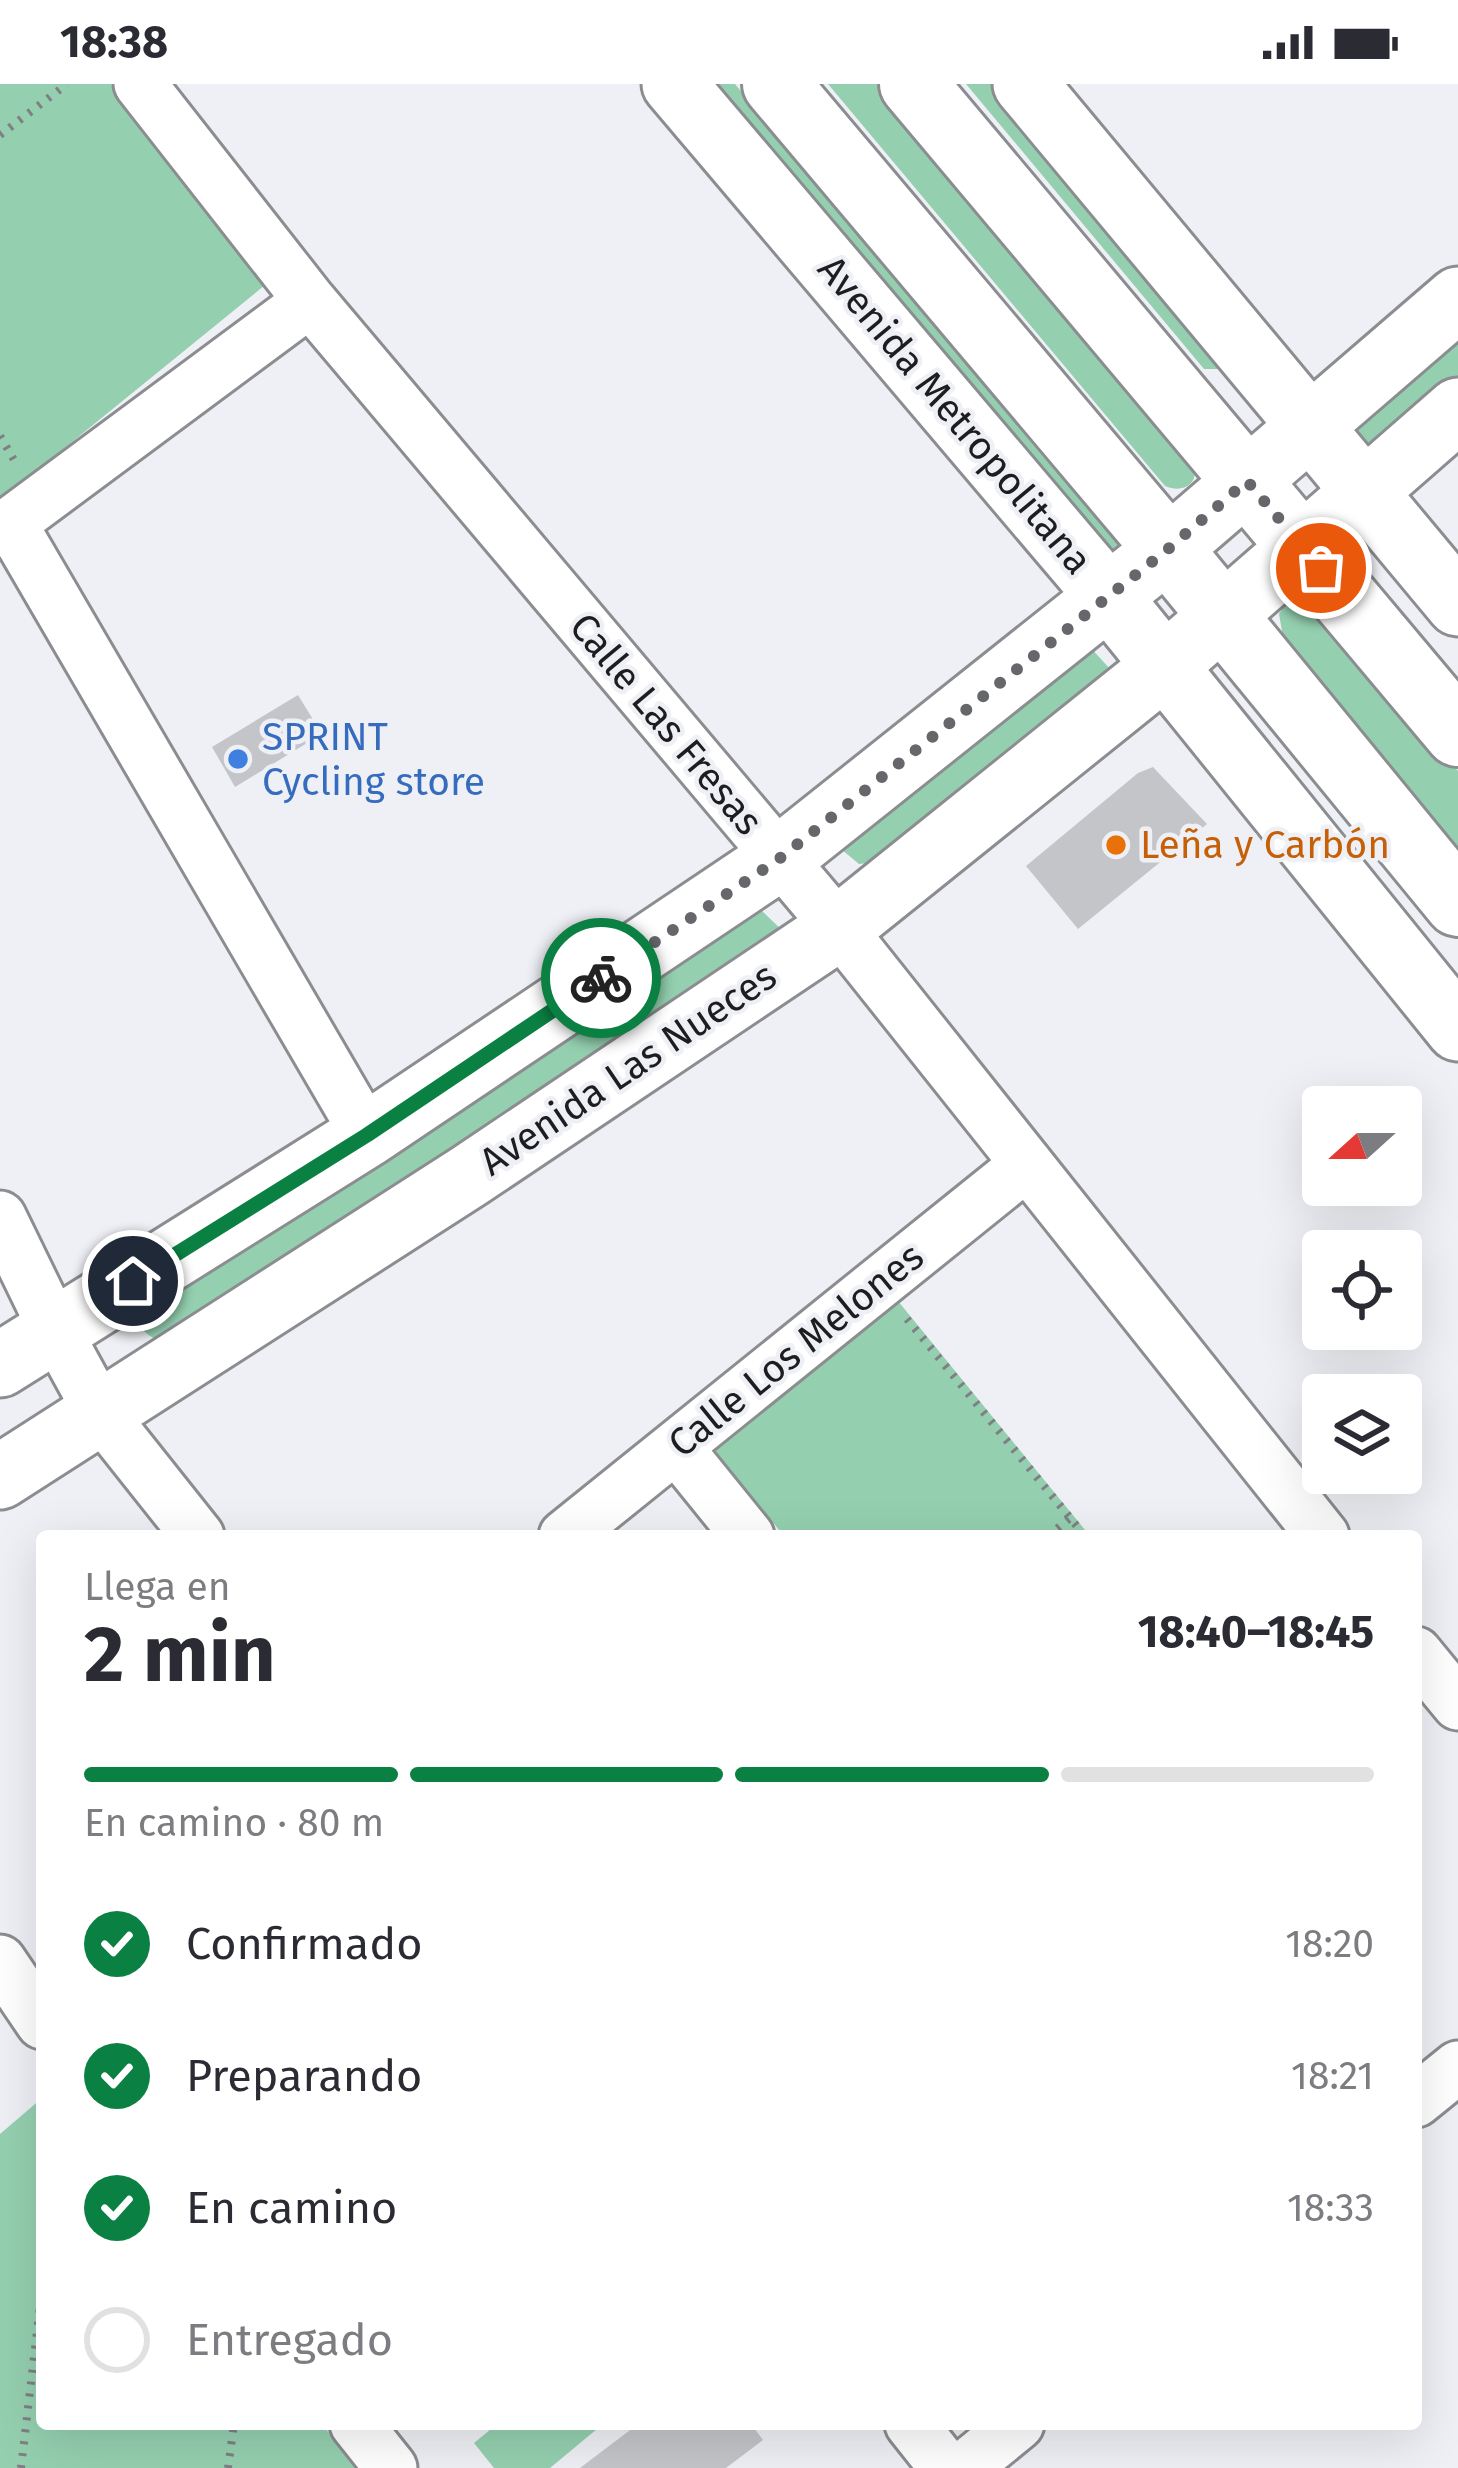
<!DOCTYPE html>
<html lang="es">
<meta charset="utf-8">
<style>
:root{--surface:#fff;--page:#f2f2f3;--text:#2b2b33;--muted:#7c7c81;--line:#e1e1e2;--accent:#0b8043}
body{margin:0;font-family:"Fira Sans",sans-serif;background:var(--page);color:var(--text);height:100vh;display:flex;flex-direction:column;font-size:45px;white-space:nowrap}
*{box-sizing:border-box;margin:0}
p{font-size:39px;color:var(--muted)}
.icon{flex:none;width:66px;height:66px;fill:none;stroke:currentColor;stroke-width:2;stroke-linecap:round;stroke-linejoin:round}
.map{position:relative;flex:1;overflow:hidden}
.details{position:absolute;left:36px;top:1446px;width:1386px;height:900px;display:flex;flex-direction:column;background:var(--surface);border-radius:12px;box-shadow:0 12px 48px #0002}
.details>*{flex:none}
.needle{width:78px;rotate:249deg}
.buttons{position:absolute;left:1302px;top:1002px;display:grid;gap:24px}
.buttons a{display:grid;place-items:center;width:120px;height:120px;border-radius:12px;background:var(--surface);box-shadow:0 12px 48px #0002;font-size:60px}
.pin{position:absolute;display:grid;place-items:center;width:102px;height:102px;color:#fff;margin:-51px;border:6px solid #fff;border-radius:50%;box-shadow:0 3px 12px #0007}
.courier{position:absolute;display:grid;place-items:center;width:120px;height:120px;margin:-60px;border:9px solid #0b8043;border-radius:50%;background:#fff;color:#222;box-shadow:0 3px 15px #0007}
.summary em{font-style:normal;font-weight:700}
.summary div{display:flex;flex-direction:column-reverse}
.summary{display:flex;align-items:center;justify-content:space-between;height:204px;padding:0 48px}
h1{font-size:78px;font-weight:700;line-height:90px}
.bar{display:grid;grid-template-columns:repeat(4,1fr);gap:18px 12px;align-content:center;height:144px;padding:0 48px}
.bar i{height:15px;border-radius:9px;background:var(--line)}
.bar .active{background:var(--accent)}
.bar p{grid-column:span 4}
ol{padding:0 48px;list-style:none}
li{display:flex;align-items:center;gap:36px;height:132px}
li p{margin-inline-start:auto}
li .icon{padding:12px;border-radius:50%;background:var(--accent);color:#fff;stroke-width:4}
li:last-child{color:var(--muted)}
li i{width:66px;height:66px;border:6px solid var(--line);border-radius:50%}
.status{display:flex;justify-content:space-between;align-items:center;height:84px;padding:0 60px;background:var(--surface);direction:ltr}
.status svg{height:33px;fill:currentColor}
.map>svg:first-child{display:block}
</style>
<div class="status"><b>18:38</b><svg viewBox="0 0 49 12"><path d="M0 12V9h3v3zM5 12V6h3v6zM10 12V3h3v9zM15 12V0h3v12zM26 1h20v11H26zM47 4h2v5h-2z"/></svg></div>
<div class="map">
<svg width="1458" height="2384" viewBox="0 0 1458 2384">
<rect width="100%" height="100%" fill="#eff0f5"/>
<path fill="#94d0b0" d="M0 0H111L270 197 24 397 0 412Z
M705 0H735L1120 458 1123 464 1111 476Z
M828 0H877L1191 375C1203 396 1186 411 1165 402Z
M966 0H1005L1226 279 1220 285H1204Z
M1458 237V298L1376 367H1357L1348 331Z
M1297 515 1318 522 1458 687V764L1283 553 1279 530 1285 521Z
M1080 552 1110 585 870 779 859 780 841 765Z
M762 827 784 848 163 1257C148 1254 141 1246 136 1233L679 876Z
M898 1217 1090 1452H784L710 1361Z
M42 2014V2340H322L357 2384H0V2050Z
M497 2340H603L550 2384H494L474 2359Z"/>
<path fill="#c4c5c9" d="M298 611 322 650 235 703 212 663Z
M1153 683 1207 740 1078 845 1026 782 1138 689Z
M638 2340H751L763 2356 726 2384H580Z"/>
<g fill="none" stroke-linecap="round" stroke-linejoin="round">
<defs>
<path id="minor" d="M140 0 310 217 839 844 1323 1452
M11 440 367 1051
M0 447 310 217
M0 1133 55 1246 101 1330 198 1452
M676 1363 748 1452
M565 1452 1027 1080
M1416 1569 1458 1620
M0 1877 42 1939
M1416 2017 1458 1983
M356 2340 391 2384
M911 2340 946 2384
M964 2384 1018 2340"/>
<path id="tertiary" d="M674 0 1109 513 1458 945
M1025 0 1458 520
M0 1281 367 1051 780 774 1168 465 1458 215
M0 1393 469 1092 839 844 1165 582 1458 326"/>
<path id="primary" d="M776 0 1168 465 1458 819
M913 0 1458 649"/>
</defs>
<use href="#minor" stroke="#8c8d91" stroke-width="57"/>
<use href="#tertiary" stroke="#8c8d91" stroke-width="69"/>
<use href="#primary" stroke="#8c8d91" stroke-width="72"/>
<path stroke="#808084" stroke-width="8" stroke-dasharray="3 9" stroke-linecap="butt" d="M0 51 67 0
M0 352 17 381
M907 1235 1085 1452
M1048 1452 1070 1434
M21 2384 42 2205
M228 2384 234 2340"/>
<use href="#minor" stroke="#fff" stroke-width="51"/>
<use href="#tertiary" stroke="#fff" stroke-width="63"/>
<use href="#primary" stroke="#fff" stroke-width="66"/>
</g>
<g fill="none" stroke-linecap="round" stroke-linejoin="round">
<path stroke="#66676a" stroke-width="12" stroke-dasharray="0 21.6" d="M601 894 779 775 1168 465 1247 397 1321 484"/>
<path stroke="#0b8043" stroke-width="15" d="M133 1197 367 1051 601 894"/>
</g>
<circle fill="#3f7fe0" stroke="#eff0f5" stroke-width="4.5" cx="238" cy="675" r="12"/>
<circle fill="#e8710a" stroke="#eff0f5" stroke-width="4.5" cx="1116" cy="761" r="12"/>
<g text-anchor="middle" dominant-baseline="central" stroke-width="9" stroke-linejoin="round" paint-order="stroke">
<g font-size="39" fill="#1d1d1f" stroke="#eff0f5">
<text transform="translate(955 331) rotate(50)">Avenida Metropolitana</text>
<text transform="translate(666 640) rotate(50)">Calle Las Fresas</text>
<text transform="translate(628 985) rotate(-34)">Avenida Las Nueces</text>
<text transform="translate(796 1266) rotate(-39)">Calle Los Melones</text>
</g>
<g font-size="39" fill="#366cbe" stroke="#eff0f5" text-anchor="start">
<text x="262" y="653">SPRINT<tspan x="262" dy="45">Cycling store</tspan></text>
</g>
<g font-size="39" fill="#c56008" stroke="#eff0f5" text-anchor="start">
<text x="1140" y="761">Leña y Carbón</text>
</g>
</g>
</svg>
<div class="buttons">
<a><svg class="needle" viewBox="-14 -14 28 28"><path d="M0-13l5 13h-10z" fill="#e53935"/><path d="M0 13l5-13h-10z" fill="#7c7c81"/></svg></a>
<a><svg class="icon" aria-label="locate" viewBox="0 0 24 24"><circle cx="12" cy="12" r="6"/><path d="M12 2v4M12 18v4M2 12h4M18 12h4"/></svg></a>
<a><svg class="icon" aria-label="layers" viewBox="0 0 24 24"><path d="M12 4l9 5-9 5-9-5zM3 14l9 5 9-5"/></svg></a>
</div>
<div class="pin" style="left:1321px;top:484px;background:#ea580c"><svg class="icon" aria-label="bag" viewBox="0 0 24 24"><path d="M5 8h14l-1 12H6zM9 8a3 3 0 0 1 6 0"/></svg></div>
<div class="pin" style="left:133px;top:1197px;background:#1f2937"><svg class="icon" aria-label="home" viewBox="0 0 24 24"><path d="M3 11l9-7 9 7M6 9v11h12V9"/></svg></div>
<div class="courier" style="left:601px;top:894px"><svg class="icon" aria-label="bike" viewBox="0 0 24 24"><circle cx="6" cy="16" r="4"/><circle cx="18" cy="16" r="4"/><path d="M6 16l4-8h5l3 8M10 8l3 8H6M13 5h3"/></svg></div>
<section class="details">
<div class="summary"><div><h1>2 min</h1><p>Llega en</p></div><em>18:40–18:45</em></div>
<div class="bar"><i class="active"></i><i class="active"></i><i class="active"></i><i></i><p>En camino · 80 m</p></div>
<ol>
<li><svg class="icon" aria-label="check" viewBox="0 0 24 24"><path d="M5 12l5 5 9-10"/></svg>Confirmado<p>18:20</p></li>
<li><svg class="icon" aria-label="check" viewBox="0 0 24 24"><path d="M5 12l5 5 9-10"/></svg>Preparando<p>18:21</p></li>
<li><svg class="icon" aria-label="check" viewBox="0 0 24 24"><path d="M5 12l5 5 9-10"/></svg>En camino<p>18:33</p></li>
<li><i></i>Entregado</li>
</ol>
</section>
</div>
